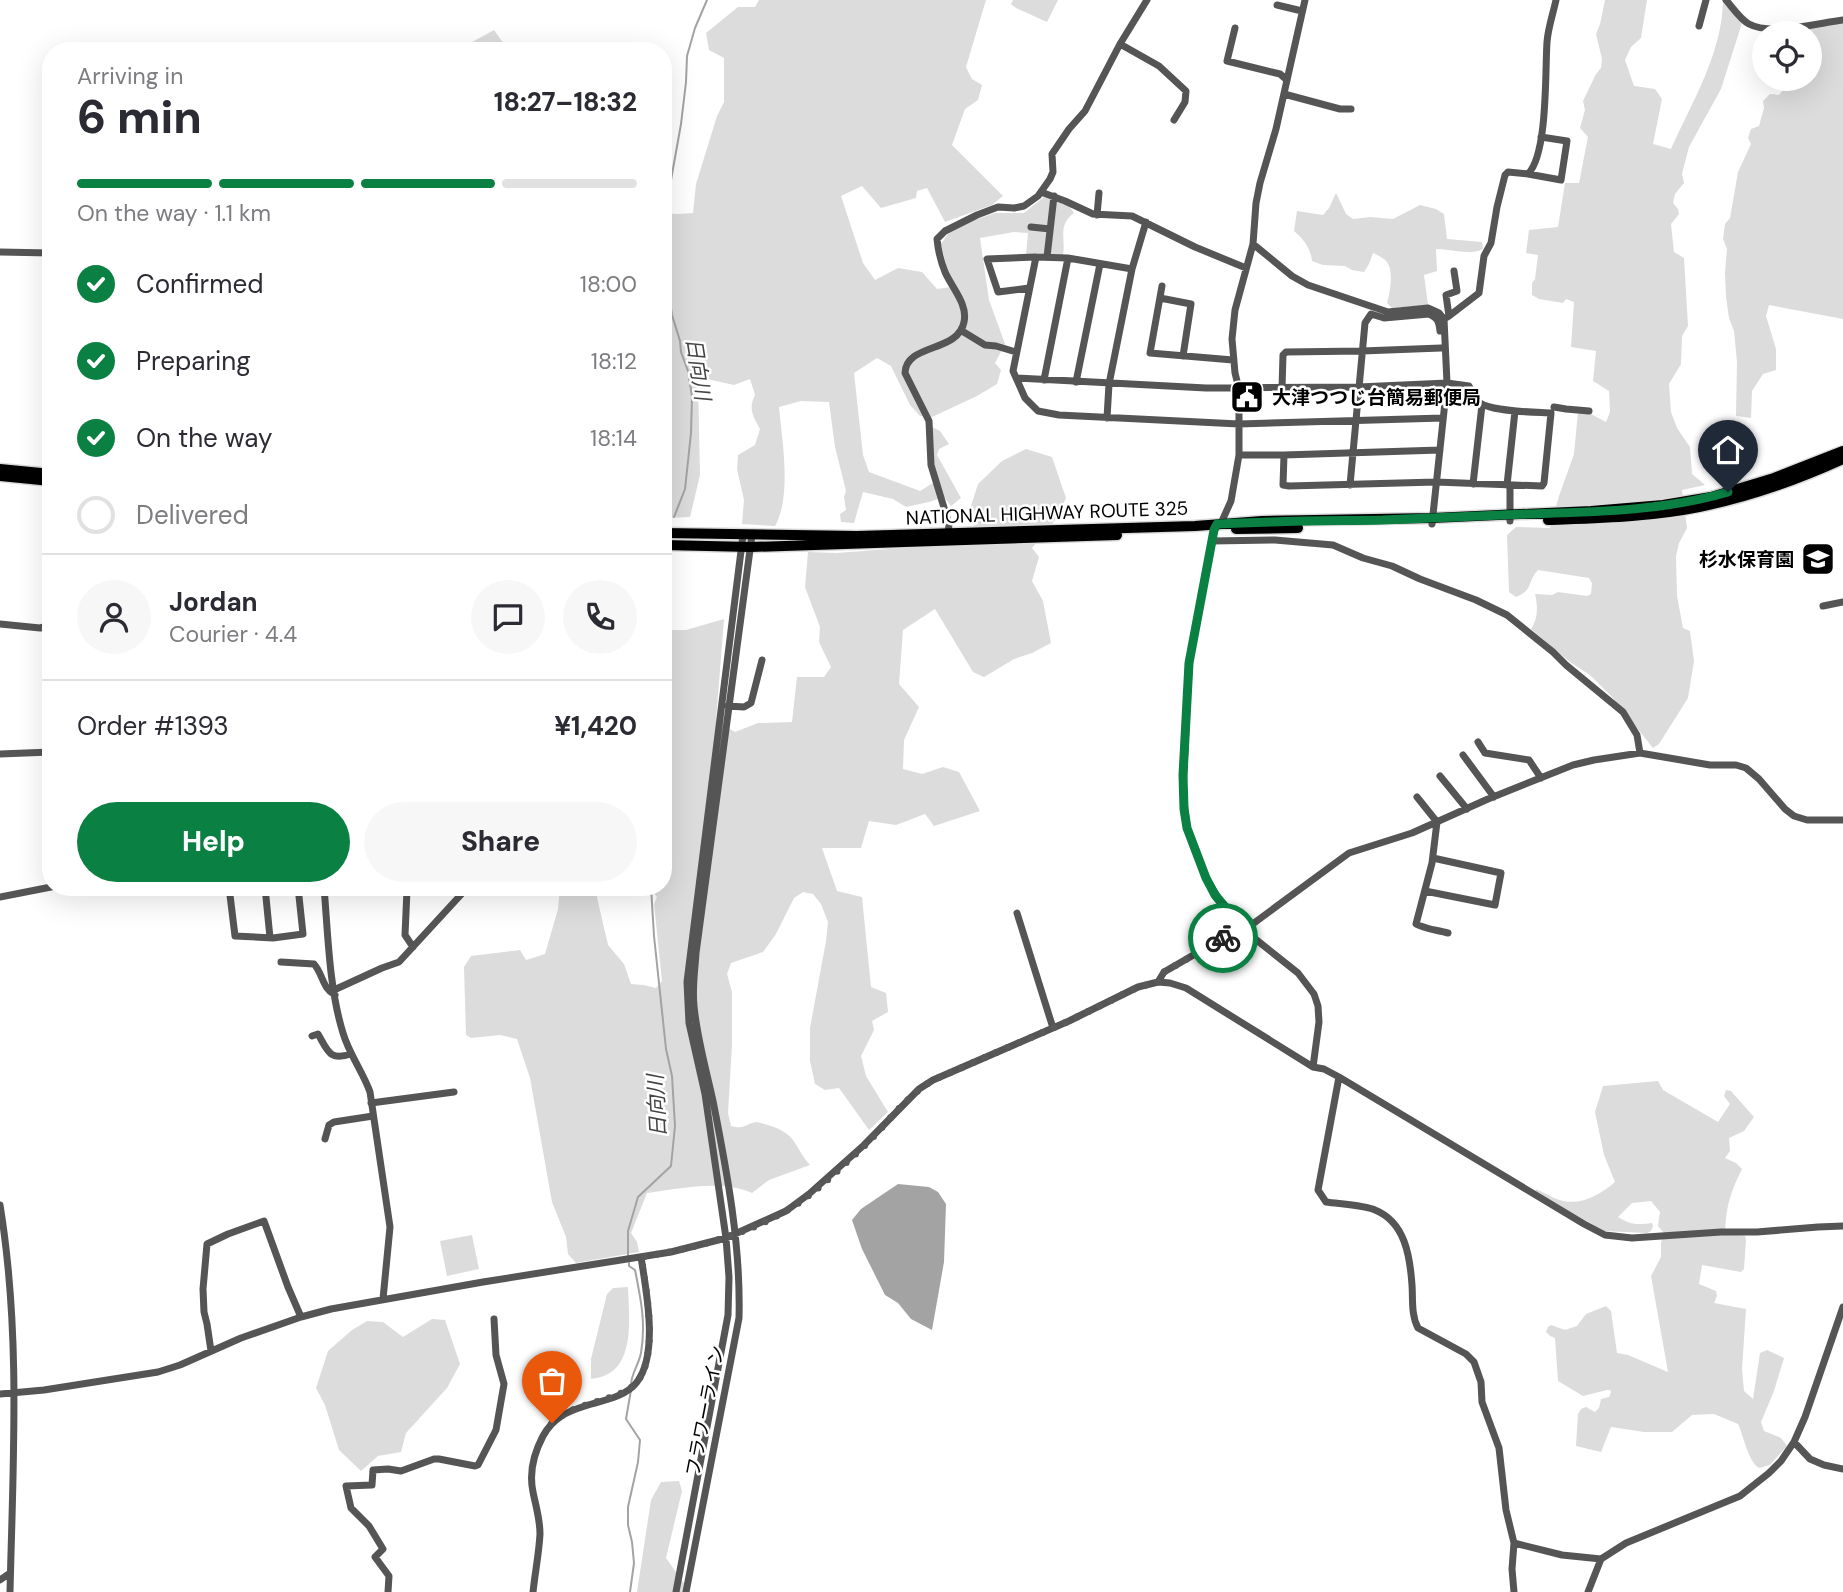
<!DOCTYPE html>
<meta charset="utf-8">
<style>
:root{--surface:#fff;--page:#f7f7f7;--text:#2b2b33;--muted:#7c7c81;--line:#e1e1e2;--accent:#0b8043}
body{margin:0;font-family:"DM Sans","Noto Sans JP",sans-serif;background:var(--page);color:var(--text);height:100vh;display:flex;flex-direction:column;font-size:26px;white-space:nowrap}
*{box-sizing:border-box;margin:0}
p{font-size:23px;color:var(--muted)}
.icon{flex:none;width:38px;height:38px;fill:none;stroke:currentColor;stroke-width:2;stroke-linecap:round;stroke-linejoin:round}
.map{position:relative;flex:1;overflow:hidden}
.details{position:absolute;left:42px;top:42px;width:630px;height:854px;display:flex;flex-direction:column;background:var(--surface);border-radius:28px;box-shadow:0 7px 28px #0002}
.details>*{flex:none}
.controls{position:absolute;left:1752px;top:21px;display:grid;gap:14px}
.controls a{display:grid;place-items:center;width:70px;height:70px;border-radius:50%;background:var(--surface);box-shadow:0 7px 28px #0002;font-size:35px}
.pin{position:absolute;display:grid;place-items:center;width:60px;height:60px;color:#fff;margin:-72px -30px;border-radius:50% 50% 50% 0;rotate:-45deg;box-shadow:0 0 7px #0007}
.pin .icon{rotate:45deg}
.courier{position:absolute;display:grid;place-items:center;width:70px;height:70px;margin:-35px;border:5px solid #0b8043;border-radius:50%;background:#fff;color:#222;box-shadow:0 2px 9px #0007}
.head em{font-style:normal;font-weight:800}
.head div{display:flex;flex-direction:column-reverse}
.head{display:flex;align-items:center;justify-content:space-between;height:119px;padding:0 35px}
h1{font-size:46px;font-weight:800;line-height:52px}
.bar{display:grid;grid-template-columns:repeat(4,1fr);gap:10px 7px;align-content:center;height:84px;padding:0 35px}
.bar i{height:9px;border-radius:5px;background:var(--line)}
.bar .active{background:var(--accent)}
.bar p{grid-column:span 4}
.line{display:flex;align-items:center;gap:18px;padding:0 35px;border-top:2px solid var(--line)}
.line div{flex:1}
.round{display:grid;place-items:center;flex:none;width:74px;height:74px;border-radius:37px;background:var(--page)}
ol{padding:0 35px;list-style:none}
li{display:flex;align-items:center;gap:21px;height:77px}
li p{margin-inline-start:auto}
li .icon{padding:7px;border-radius:50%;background:var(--accent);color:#fff;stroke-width:4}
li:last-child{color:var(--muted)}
li i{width:38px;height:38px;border:4px solid var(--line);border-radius:50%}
.cta{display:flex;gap:14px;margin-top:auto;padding:14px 35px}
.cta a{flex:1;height:80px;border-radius:42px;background:var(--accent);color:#fff;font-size:28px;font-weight:800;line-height:80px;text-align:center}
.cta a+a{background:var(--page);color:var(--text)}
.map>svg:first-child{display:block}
</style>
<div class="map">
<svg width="1843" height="1592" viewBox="0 0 1843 1592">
<rect width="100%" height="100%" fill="#fff"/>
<path fill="#dcdcdc" d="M759 0H986L966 67 972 79 982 85 978 100 965 109 952 145 1003 196 992 205 945 222 927 188 917 191 916 198 881 208 862 186 841 196 863 263 875 280 898 268 922 272 937 289 951 287 941 244 952 228 995 213H1024L1044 197 1068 204 1074 213C1057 226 1066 238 1063 255L1026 254 1028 233 1014 232 980 238 989 300 1005 344 995 363 1001 370 997 384 977 396 932 417 920 416 910 405 891 366 877 358 854 373 863 455 869 472 920 491 933 483 930 426 940 431 949 444 939 449 937 455 961 498 951 506 944 497 929 502 906 507 893 499 863 492 854 523 841 522 840 514 846 510 844 497 846 491 835 447 829 402 801 401 779 407C782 440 792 496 775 526L742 524 744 500 737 469 738 455 755 445 760 429C753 416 748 409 755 395L750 379 734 385 698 377 700 475 690 517 663 518V213L677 214 693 213 696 184 717 116 724 102V58L709 50 706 33 738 7H755Z
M1013 0H1058L1047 22 1016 8 1011 4Z
M1605 0H1647L1641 38 1631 47 1625 60 1634 86 1655 89 1662 99 1653 144 1671 149C1692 102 1722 54 1723 1L1742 23 1721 89 1689 147 1682 174 1684 183 1675 194 1673 203 1678 209 1679 214 1671 224 1674 252 1684 258 1688 326 1682 336 1681 364 1669 384 1671 412 1677 428 1690 447 1692 474 1705 485 1682 490 1687 528 1679 543 1676 556 1677 596 1683 628 1690 631 1694 661 1688 698 1659 744 1653 748 1613 698 1590 675 1570 662 1531 629C1538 619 1538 606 1535 594L1552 595 1558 592 1587 596 1591 594 1592 583 1589 578 1538 570C1527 581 1534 590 1516 597L1509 592 1507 535 1516 527 1550 528 1559 496 1574 454 1578 412 1591 414 1606 422 1610 412 1609 391 1593 381 1596 351 1571 347 1574 302 1566 299 1563 303 1539 299 1532 295V283L1535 279 1538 255 1526 253 1529 230 1558 227 1565 183H1579L1588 137 1580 128 1585 110 1583 101 1596 74 1601 68 1602 59 1596 34 1600 24Z
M1843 23V319L1769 305 1766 316 1776 349V370L1763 374 1752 391 1751 418 1736 416 1737 362 1734 331 1729 318 1726 297 1725 272 1727 249 1723 239 1725 224 1730 218 1738 172 1751 144 1748 138 1751 129 1759 126 1764 108 1763 101 1770 94 1779 95 1788 84 1783 79H1810V33H1793V31Z
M494 30 509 51H456Z
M1336 193 1346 214 1353 219 1370 217 1393 219 1420 205 1436 209 1444 214 1447 239 1482 242 1483 249C1468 256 1452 249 1436 249L1437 271 1424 275 1428 305 1392 308 1387 303C1390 293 1394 272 1387 262 1384 258 1377 255 1373 253L1369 264 1364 272 1352 270 1345 266 1323 265 1312 261C1311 249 1303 238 1294 231L1297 211 1323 215 1329 208Z
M1026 449 1052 457 1066 498 1056 519 1032 548 1039 557 1032 581 1043 601 1051 643 1032 653 1014 659 984 677 973 672 935 609 903 630 899 684 919 707 904 740 903 769 922 774 943 767 959 772 980 811 934 826 925 814 896 825 869 821 861 848H822L837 891 862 897 871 987 886 993 888 1012 872 1021 874 1030 861 1056 866 1076 888 1112 869 1130 839 1088 825 1090 815 1084 810 1061V1028L826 941 828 922 821 904 813 894 803 892 794 898 776 934 763 952 731 963 727 974 732 992V1045L728 1113 731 1126C746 1130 745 1123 757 1122 758 1122 767 1125 768 1125 798 1134 793 1146 810 1165L769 1180 752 1193C720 1179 679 1189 647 1193L631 1233 637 1242 639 1252 576 1263 568 1254 566 1237 552 1202 530 1078 517 1039 500 1035 471 1038 466 1035 464 967 471 956 520 950 526 960 545 954 558 909 560 887H584V891L596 893 608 945 624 964 631 984 644 985 656 988 662 981 654 904 657 897 654 893V887H663V698L666 674 664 630H686L724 619 716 721 735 732 758 723 792 722 797 677H824L831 667 819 642 820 627 805 587 808 552 836 553 917 547 947 534 978 524 970 509 978 484 1002 461Z
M1658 1081 1663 1090 1718 1122 1730 1104 1724 1096 1726 1090 1731 1091 1754 1117 1744 1131 1729 1138 1730 1151 1725 1158 1736 1163 1742 1169C1730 1193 1726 1207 1725 1234L1745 1236 1746 1240 1744 1269 1741 1272 1702 1265 1699 1284 1716 1291 1717 1296 1714 1303 1746 1309 1742 1369 1744 1391 1753 1399 1760 1353 1767 1350 1784 1358 1774 1391 1761 1422 1764 1431 1781 1438 1787 1446 1770 1465 1759 1468C1748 1461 1744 1437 1738 1424L1714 1414 1692 1415 1672 1432H1644L1611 1427 1601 1452 1576 1446 1578 1414 1581 1409 1586 1407 1595 1412 1599 1408 1601 1399 1609 1397 1611 1392 1610 1390H1607L1583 1396 1558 1381 1555 1338 1550 1336 1546 1332 1548 1327 1551 1325 1565 1330 1577 1326 1586 1314 1606 1306 1611 1311 1617 1353 1628 1355 1668 1372 1651 1276 1661 1257V1243L1664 1233 1658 1226 1660 1212 1651 1201 1632 1203 1618 1217C1630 1225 1638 1225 1652 1223L1653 1226 1651 1231 1647 1233 1604 1231 1535 1192 1536 1189C1545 1193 1554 1199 1563 1201 1583 1205 1601 1194 1615 1182L1604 1155 1595 1112 1603 1086Z
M472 1235 479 1269 447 1276 440 1241Z
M628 1287C629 1320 637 1375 591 1379V1359L607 1294 613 1288Z
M432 1319 445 1320 460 1364 447 1388 406 1433 401 1452 378 1456 361 1471 339 1450 325 1405 316 1388 328 1351 352 1330 367 1321 383 1322 403 1337Z
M679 1481 682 1491 666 1558 690 1592H637L651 1500 661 1482Z"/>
<path fill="#a3a3a3" d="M898 1184 929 1187 938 1192 946 1204 944 1262 932 1330 911 1319 898 1303 885 1295 862 1249 852 1220 861 1209Z"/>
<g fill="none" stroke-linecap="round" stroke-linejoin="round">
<path stroke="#a3a3a3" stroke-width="2" d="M663 234 664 219 681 124 686 82 687 56 695 28 707 0
M663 266 666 274 672 315 680 341 681 352 688 371 692 396 691 433 685 489 674 517
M663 603 671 567
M663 669V677
M628 1258V1231L638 1197 671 1166 675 1126 672 1076 666 1049 654 936 651 887
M629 1263V1266L635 1270C641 1300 646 1323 641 1353 639 1364 631 1374 631 1385
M630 1592 634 1563 632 1542 628 1525V1507L638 1462 640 1440 626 1419 631 1390"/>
<defs>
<path id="highway" d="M0 469 51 474
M0 476 51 481
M1548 520C1598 518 1650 517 1699 507 1749 497 1797 480 1843 459
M1236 529 1298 528
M663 533 857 536 1195 526 1262 521 1432 518 1591 511 1663 505 1711 497 1774 478 1843 451
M663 545 751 547 1117 535"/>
</defs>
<use href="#highway" stroke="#dbdbdb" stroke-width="13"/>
<path stroke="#555" stroke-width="7" d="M1726 0C1733 8 1740 19 1749 24 1771 36 1818 23 1843 20
M1277 5 1302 11
M1699 26 1706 0
M1235 28 1227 61 1280 74 1287 80
M1120 44 1159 66 1186 91 1185 102 1174 120
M1284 94 1340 109H1351
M1528 174 1561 180 1567 141 1541 137
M1041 192 1065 201 1093 214 1132 216 1195 247 1246 268
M1097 215 1099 193
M1031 227 1050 229
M1253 244 1292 276 1308 285 1388 312 1428 308 1439 313 1444 319 1447 383 1432 524
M0 252 51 253
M1047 257 1054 196
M1132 269 1146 222
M1162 286 1150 353 1233 360
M1029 288 998 292 987 259 1036 257
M1160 298 1191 304 1183 356
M1449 316 1446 295 1457 291 1454 271
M1444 319 1449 316 1479 293 1484 256 1491 243 1497 207 1505 175 1508 172 1528 174C1548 154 1545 71 1547 42 1548 28 1553 14 1556 0
M962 331 985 345 996 346 1016 352
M1017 378 1206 388 1359 387 1447 383 1469 386C1472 391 1474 397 1478 401 1487 412 1536 412 1551 413L1544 483 1542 486 1436 482 1289 486 1283 485 1284 455H1239
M1044 380 1068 258
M1076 382 1100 264
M1282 388 1283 355 1286 352 1362 351 1441 348
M1554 407 1566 409 1589 411
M1107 418 1109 384 1132 269 1068 258 1036 257 1013 371 1025 398 1038 411 1059 415 1239 424 1443 418
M1284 455 1440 450
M1473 484 1482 405
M1350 485 1365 323 1371 314 1384 318 1429 314C1438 318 1439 322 1440 331
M1507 485 1515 411
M1510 521V485
M948 534 949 524 931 465 929 421 905 373C906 343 958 353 964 322 968 304 952 288 945 272 941 262 938 250 937 239L945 231 977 215 998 207 1014 208 1024 206 1038 196 1050 179 1053 172 1052 154 1069 129 1085 111 1120 44 1147 0
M1212 541 1275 540 1333 545 1363 558 1392 566 1420 579 1476 600 1507 615 1553 652 1566 665 1623 712 1637 735 1640 753
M1823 606 1843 602
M0 624 40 628 51 625
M728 706 744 707 751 703 762 660
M1478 742 1485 753 1529 760 1541 778
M0 754 51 752
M1463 755 1494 797
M1440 776 1467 809
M1417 797 1437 822 1432 863 1416 924C1425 929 1437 930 1448 933
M229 887 235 936 273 938 303 934 298 887
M265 887 270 938
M324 887C328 934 329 988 343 1033 349 1054 363 1072 370 1092L390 1227 383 1299
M407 890 405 935 413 947
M1425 891 1495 905 1501 873 1433 858
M0 897 51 887
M1017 913 1053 1028
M281 962 314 964C323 974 322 988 335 995
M1158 982 1164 972 1242 927 1254 923 1349 853 1412 833 1488 799 1573 765 1594 760 1640 753 1710 765H1736L1746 768 1759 779 1785 809 1794 816 1807 820H1843
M334 990 382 968 399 962 468 887
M312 1036 318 1034C328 1051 329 1061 351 1054
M1313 1067 1324 1069 1339 1077 1584 1224 1605 1235 1632 1238 1721 1232H1757L1818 1227 1843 1226
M1339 1077 1318 1190 1326 1202C1340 1204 1364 1205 1375 1210 1405 1222 1410 1256 1412 1285 1413 1299 1411 1315 1418 1328L1466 1354 1474 1362 1481 1382 1482 1402 1499 1448 1506 1510 1514 1543 1512 1569 1514 1592
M371 1103 454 1092
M325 1139 329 1125 334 1122 373 1116
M0 1205C21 1333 13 1463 10 1592
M211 1351 207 1324 204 1312 203 1289 207 1244 228 1234 264 1221 288 1287 301 1317
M0 1394 44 1390 158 1372 180 1365 241 1338 301 1317 331 1309 483 1282 671 1252 726 1238 786 1211 809 1194 864 1145 919 1089 933 1080 1069 1021 1138 987 1158 982 1170 983 1186 988 1313 1067 1319 1022 1318 1006 1314 994 1298 973 1254 938 1226 910 1206 878 1187 828 1183 792 1189 663 1214 530 1217 524 1222 521 1231 501 1239 455V389L1235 373 1232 339 1235 310 1253 244 1256 203 1260 183 1276 129 1305 0
M1794 1442 1810 1459 1824 1465 1843 1469
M1514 1543 1562 1555 1601 1559
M0 1580 10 1573
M388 1592 389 1576 375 1557 383 1549 369 1526 351 1508 346 1486 372 1485 373 1470 388 1469 401 1471 434 1459H439L475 1466 478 1465 496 1430 504 1384 496 1355 494 1319
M533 1592C535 1573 539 1553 540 1534 540 1519 536 1507 533 1492 529 1473 534 1453 543 1436 553 1418 566 1412 585 1406 601 1401 626 1397 637 1382 659 1353 646 1290 641 1257
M676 1592 728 1315 729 1277 726 1238 705 1094 689 1023 687 982 743 535
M686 1592 739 1318C741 1245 727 1172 713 1101 706 1069 697 1038 694 1006 692 988 695 970 696 953L752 535
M1588 1592 1601 1559 1626 1543 1740 1496 1769 1473 1781 1461 1794 1442 1805 1417 1843 1307"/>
<use href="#highway" stroke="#000" stroke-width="10"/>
</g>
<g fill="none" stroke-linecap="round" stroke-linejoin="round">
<path stroke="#595959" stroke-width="7" stroke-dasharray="0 12.6" d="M552 1423C568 1408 591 1404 611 1397 620 1394 628 1391 635 1384 660 1358 646 1289 641 1257 690 1249 740 1237 784 1212 813 1196 839 1169 863 1147 887 1124 905 1097 933 1080L1069 1021 1138 987 1158 982 1164 972 1223 938"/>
<path stroke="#0b8043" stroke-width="9" d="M1223 938 1242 927 1215 895 1206 878 1187 828 1184 809 1183 775 1189 663 1214 530 1217 524C1272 521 1327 521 1383 520 1431 518 1479 516 1527 514 1594 512 1664 511 1728 492"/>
</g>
<defs>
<symbol id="civic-square" viewBox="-11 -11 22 22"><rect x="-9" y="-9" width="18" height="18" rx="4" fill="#000" stroke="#fff"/><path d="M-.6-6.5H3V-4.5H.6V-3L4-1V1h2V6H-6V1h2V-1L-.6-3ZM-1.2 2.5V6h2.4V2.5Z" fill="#fff"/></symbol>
<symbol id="school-square" viewBox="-11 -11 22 22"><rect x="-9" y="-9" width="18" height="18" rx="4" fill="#000" stroke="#fff"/><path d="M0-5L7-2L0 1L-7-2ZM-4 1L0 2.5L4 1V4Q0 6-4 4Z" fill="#fff"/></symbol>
</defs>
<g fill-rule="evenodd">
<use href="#civic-square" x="1228" y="378" width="38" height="38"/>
<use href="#school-square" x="1799" y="540" width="38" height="38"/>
</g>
<g text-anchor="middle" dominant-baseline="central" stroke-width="5" stroke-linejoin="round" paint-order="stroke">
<g font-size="19" font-weight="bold" fill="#000" stroke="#fff" text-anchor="start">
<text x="1272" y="397">大津つつじ台簡易郵便局</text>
<text x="1794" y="559" text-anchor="end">杉水保育園</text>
</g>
<g font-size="19" fill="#000" stroke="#fff">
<text transform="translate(1047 513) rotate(-2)">NATIONAL HIGHWAY ROUTE 325</text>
<text transform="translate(705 1411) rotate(-79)">フラワーライン</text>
</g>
<g font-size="21" font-style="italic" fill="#444" stroke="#fff">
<text transform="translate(698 369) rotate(81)">日向川</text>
<text transform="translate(657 1106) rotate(-93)">日向川</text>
</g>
</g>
</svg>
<div class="controls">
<a><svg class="icon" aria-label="locate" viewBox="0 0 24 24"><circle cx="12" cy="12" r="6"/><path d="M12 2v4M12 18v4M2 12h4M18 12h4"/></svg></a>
</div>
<div class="pin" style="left:552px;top:1423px;background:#ea580c"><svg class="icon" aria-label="bag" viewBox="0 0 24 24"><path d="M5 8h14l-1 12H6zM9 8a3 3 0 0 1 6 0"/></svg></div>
<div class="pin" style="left:1728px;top:492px;background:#1f2937"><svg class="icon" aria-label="home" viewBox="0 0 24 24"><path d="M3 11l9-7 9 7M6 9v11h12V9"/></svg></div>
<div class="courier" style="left:1223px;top:938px"><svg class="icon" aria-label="bike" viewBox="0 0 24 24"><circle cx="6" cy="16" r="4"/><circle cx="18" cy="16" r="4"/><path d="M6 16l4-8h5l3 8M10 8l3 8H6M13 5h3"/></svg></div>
<section class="details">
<div class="head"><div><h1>6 min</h1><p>Arriving in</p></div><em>18:27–18:32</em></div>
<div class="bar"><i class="active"></i><i class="active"></i><i class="active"></i><i></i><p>On the way · 1.1 km</p></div>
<ol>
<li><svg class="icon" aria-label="check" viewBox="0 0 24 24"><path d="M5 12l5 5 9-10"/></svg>Confirmed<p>18:00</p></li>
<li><svg class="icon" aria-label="check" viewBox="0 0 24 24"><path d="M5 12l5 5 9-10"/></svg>Preparing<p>18:12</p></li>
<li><svg class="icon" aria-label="check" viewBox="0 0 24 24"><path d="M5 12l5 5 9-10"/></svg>On the way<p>18:14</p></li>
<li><i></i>Delivered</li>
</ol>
<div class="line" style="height:126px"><a class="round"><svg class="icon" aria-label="person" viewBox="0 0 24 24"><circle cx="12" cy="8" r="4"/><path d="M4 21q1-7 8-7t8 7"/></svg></a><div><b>Jordan</b><p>Courier · 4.4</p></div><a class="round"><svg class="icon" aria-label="chat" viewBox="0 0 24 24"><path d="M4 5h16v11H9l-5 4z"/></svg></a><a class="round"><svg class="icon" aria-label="phone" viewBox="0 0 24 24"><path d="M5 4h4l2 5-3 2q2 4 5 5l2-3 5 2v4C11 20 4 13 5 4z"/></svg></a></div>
<div class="line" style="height:91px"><div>Order #1393</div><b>¥1,420</b></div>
<div class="cta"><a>Help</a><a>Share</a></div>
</section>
</div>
